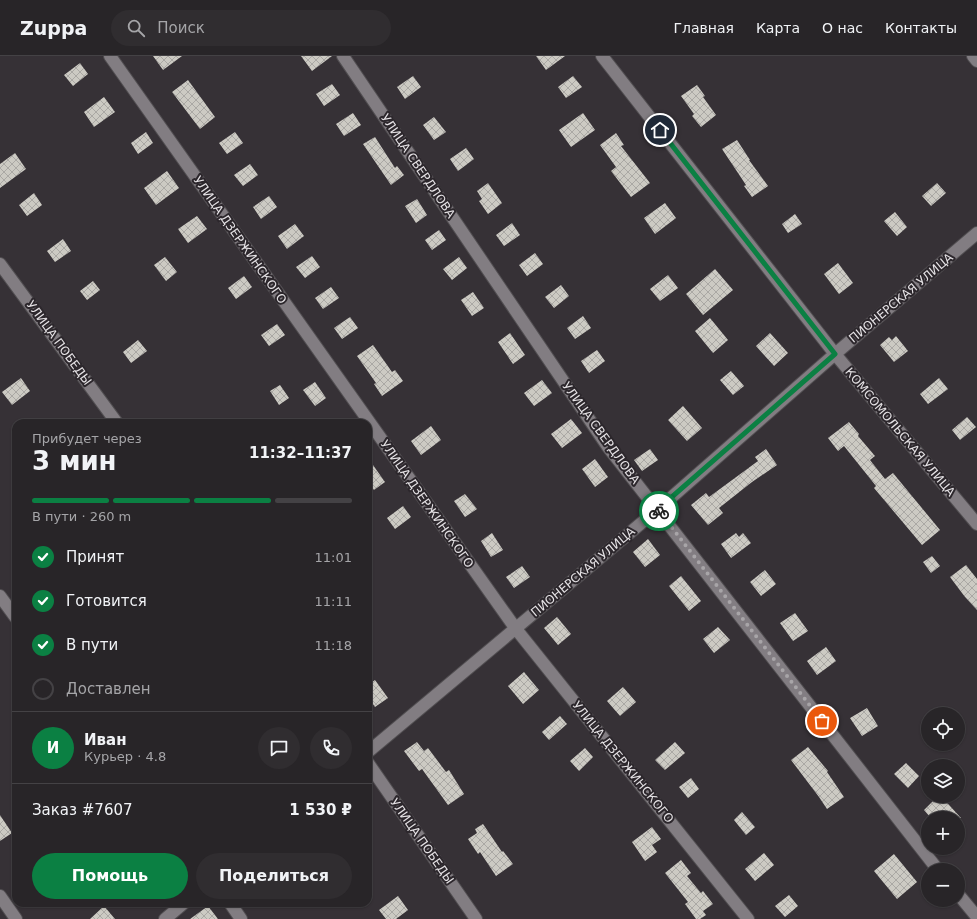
<!DOCTYPE html>
<html lang="ru">
<meta charset="utf-8">
<style>
:root{--surface:#282528;--page:#302d30;--text:#f1f3f6;--muted:#a5a5a8;--line:#444245;--accent:#0b8043}
body{margin:0;font-family:"DejaVu Sans",sans-serif;background:var(--page);color:var(--text);height:100vh;display:flex;flex-direction:column;font-size:15px;white-space:nowrap}
*{box-sizing:border-box;margin:0}
p{font-size:13px;color:var(--muted)}
.icon{flex:none;width:22px;height:22px;fill:none;stroke:currentColor;stroke-width:2;stroke-linecap:round;stroke-linejoin:round}
.map{position:relative;flex:1;overflow:hidden}
.side{position:absolute;left:12px;top:363px;width:360px;height:488px;display:flex;flex-direction:column;background:var(--surface);border-radius:12px;box-shadow:0 1px 3px #0004,0 0 0 1px var(--line)}
.side>*{flex:none}
.controls{position:absolute;left:921px;top:651px;display:grid;gap:8px}
.controls a{display:grid;place-items:center;width:44px;height:44px;border-radius:50%;background:var(--surface);box-shadow:0 1px 3px #0004,0 0 0 1px var(--line);font-size:20px}
.pin{position:absolute;display:grid;place-items:center;width:34px;height:34px;color:#fff;margin:-17px;border:2px solid #fff;border-radius:50%;box-shadow:0 1px 4px #0007}
.courier{position:absolute;display:grid;place-items:center;width:40px;height:40px;margin:-20px;border:3px solid #0b8043;border-radius:50%;background:#fff;color:#222;box-shadow:0 1px 5px #0007}
.overview em{font-style:normal;font-weight:600}
.overview div{display:flex;flex-direction:column-reverse}
.overview{display:flex;align-items:center;justify-content:space-between;height:68px;padding:0 20px}
h1{font-size:26px;font-weight:600;line-height:30px}
.bar{display:grid;grid-template-columns:repeat(4,1fr);gap:6px 4px;align-content:center;height:48px;padding:0 20px}
.bar i{height:5px;border-radius:3px;background:var(--line)}
.bar .on{background:var(--accent)}
.bar p{grid-column:span 4}
.line{display:flex;align-items:center;gap:10px;padding:0 20px;border-top:1px solid var(--line)}
.line div{flex:1}
.round{display:grid;place-items:center;flex:none;width:42px;height:42px;border-radius:21px;background:var(--page)}
ol{padding:0 20px;list-style:none}
li{display:flex;align-items:center;gap:12px;height:44px}
li p{margin-inline-start:auto}
li .icon{padding:4px;border-radius:50%;background:var(--accent);color:#fff;stroke-width:4}
li:last-child{color:var(--muted)}
li i{width:22px;height:22px;border:2px solid var(--line);border-radius:50%}
.action{display:flex;gap:8px;margin-top:auto;padding:8px 20px}
.action a{flex:1;height:46px;border-radius:24px;background:var(--accent);color:#fff;font-size:16px;font-weight:600;line-height:46px;text-align:center}
.action a+a{background:var(--page);color:var(--text)}
header{display:flex;align-items:center;gap:24px;box-sizing:border-box;height:56px;padding:0 20px;background:var(--surface);border-bottom:1px solid var(--line)}
header strong{font-size:19px}
nav{display:flex;gap:22px;margin-inline-start:auto;font-size:14px}
.search{width:280px;height:36px;background:var(--page);display:flex;align-items:center;gap:10px;box-sizing:border-box;padding:0 14px;border-radius:22px;color:var(--muted);font-size:15px}
.map>svg:first-child{display:block}
</style>
<header>
<strong>Zuppa</strong>
<div class="search"><svg class="icon" aria-label="search" viewBox="0 0 24 24"><circle cx="10" cy="10" r="6"/><path d="M15 15l6 6"/></svg>Поиск</div>
<nav><a>Главная</a><a>Карта</a><a>О нас</a><a>Контакты</a></nav>
</header>
<div class="map">
<svg width="977" height="863" viewBox="0 0 977 863">
<defs>
<pattern id="building-cross-hatch" width="8" height="8" patternUnits="userSpaceOnUse"><rect width="8" height="8" fill="#cccac3"/><path d="M0 0l8 8M0 8l8-8" fill="none" stroke="#aaa8a4"/></pattern>
</defs>
<rect width="100%" height="100%" fill="#363136"/>
<path fill="url(#building-cross-hatch)" d="M153 0H182L163 14Z
M301 0H332L312 15Z
M536 0H565L546 14Z
M80 7 88 18 73 30 64 19Z
M413 20 421 31 405 43 397 31Z
M573 20 582 31 566 42 558 31Z
M188 24 215 61 200 73 172 36Z
M332 28 340 39 324 50 316 38Z
M697 29 705 40 703 41 716 59 701 71 692 60 694 58 681 40Z
M104 41 115 56 94 71 84 56Z
M353 57 361 69 344 80 336 68Z
M583 57 595 74 571 91 559 74Z
M434 61 446 76 434 84 423 69Z
M146 76 153 87 138 98 131 87Z
M235 76 243 87 227 98 219 87Z
M616 77 624 89 621 90 650 127 631 141 611 115 616 111 600 89Z
M375 81 395 112 397 110 404 119 391 129 363 88Z
M737 84 750 104H749L768 130 752 141 744 130 746 129 722 93Z
M466 92 474 103 458 115 450 103Z
M15 97 26 113 0 132V108Z
M250 108 258 119 243 130 234 119Z
M167 115 179 132 156 149 144 132Z
M488 127 502 147 488 158 479 145 482 143 477 135Z
M937 127 946 137 931 150 922 140Z
M34 137 42 149 27 160 19 149Z
M269 140 277 151 261 163 253 151Z
M417 143 427 159 416 167 405 150Z
M665 147 676 162 655 178 644 162Z
M895 156 907 171 897 180 884 165Z
M795 158 802 168 788 177 782 168Z
M197 160 207 173 188 187 178 173Z
M512 167 520 179 504 190 496 179Z
M295 168 304 180 287 193 278 180Z
M439 174 446 184 432 194 425 184Z
M63 183 71 195 55 206 47 195Z
M535 197 543 208 527 220 519 209Z
M312 200 320 211 305 222 296 211Z
M165 201 177 216 166 225 154 209Z
M459 201 467 212 452 224 443 213Z
M838 207 853 227 839 238 824 218Z
M715 213 733 234 703 259 686 238Z
M668 219 678 232 660 245 650 233Z
M244 220 252 231 236 243 228 232Z
M93 225 100 234 87 244 80 235Z
M561 229 569 240 554 252 545 241Z
M331 231 339 242 323 253 315 242Z
M473 236 484 252 472 260 461 244Z
M583 260 591 272 575 283 567 272Z
M350 261 358 272 342 283 334 272Z
M710 262 728 284 713 297 695 275Z
M277 268 285 279 269 290 261 279Z
M510 277 525 299 513 308 498 286Z
M770 277 788 297 774 310 756 290Z
M896 280 908 295 894 306 880 289 889 281 892 284Z
M138 284 147 295 131 307 123 296Z
M373 289 392 316 395 314 403 325 382 340 374 328 376 327 357 300Z
M597 294 605 305 589 317 581 305Z
M731 315 744 330 733 339 720 324Z
M21 322 30 335 12 349 2 336Z
M939 322 948 333 928 348 920 338Z
M542 324 552 337 534 350 524 337Z
M315 326 326 342 315 350 303 334Z
M280 329 289 342 279 349 270 335Z
M683 350 702 372 687 385 668 364Z
M967 361 976 371 960 384 952 374Z
M571 363 582 377 562 392 551 378Z
M849 366 859 378 858 380 875 400 870 404 885 423 893 417 940 474 922 489 874 432 876 430 844 390 838 395 828 382Z
M431 370 441 384 421 399 411 385Z
M650 393 658 404 642 415 634 404Z
M766 393 777 409 752 426 719 452 723 457 708 469 691 449 706 437 709 441 758 405 755 401Z
M368 402 385 426 374 434 368 426Z
M595 403 608 421 595 431 582 413Z
M465 438 477 453 465 461 454 445Z
M403 450 411 461 395 473 387 462Z
M492 477 503 494 491 501 481 485Z
M736 477 739 481 743 477 751 487 731 502 721 488Z
M648 483 660 499 645 511 633 496Z
M932 500 940 510 931 517 923 506Z
M966 509 977 523V554L965 541 950 521Z
M522 510 530 521 514 532 506 521Z
M765 514 776 528 761 540 750 526Z
M681 520 701 545 689 555 669 530Z
M795 557 808 575 793 585 780 567Z
M557 561 571 578 558 589 544 572Z
M718 571 730 584 714 597 703 583Z
M826 591 836 605 817 619 807 605Z
M524 616 539 634 523 648 508 630Z
M375 624 388 642 375 651 368 641V629Z
M623 631 636 646 620 660 607 645Z
M867 652 878 670 862 680 850 662Z
M560 660 567 668 549 684 542 676Z
M417 686 424 695 428 692 446 716 449 714 464 738 448 749 422 713 419 715 404 695Z
M675 686 685 697 665 714 655 704Z
M808 691 828 715 827 716 844 741 827 753 819 741 791 704Z
M585 692 593 701 579 715 570 705Z
M906 707 919 720 908 732 894 718Z
M691 722 699 733 688 742 679 731Z
M938 740H941L961 762H931L924 754Z
M742 756 755 771 746 779 734 764Z
M0 759 12 777 0 785Z
M483 768 502 796 503 795 513 808 496 820 480 796 478 798 468 783 477 777 475 773Z
M652 771 661 783 652 789 657 796 645 805 632 786Z
M764 797 774 809 755 825 745 813Z
M894 798 917 826 897 843 874 815Z
M681 804 691 817 687 820 701 837 703 835 713 848 703 855 706 859 700 863H696L685 848 688 846 665 817Z
M789 839 798 850 785 861 775 850Z
M398 840 408 854 396 863H386L379 854Z
M104 850 115 863H90Z
M208 850 218 863H190Z"/>
<g fill="none" stroke-linecap="round" stroke-linejoin="round">
<defs>
<path id="minor" d="M110 0 516 573 748 863
M343 0 608 391 938 814
M602 0 835 298 977 468
M973 0 977 5
M0 208 117 367
M0 540 16 562
M368 696 657 454 835 298 977 177
M368 707 476 863
M958 838 977 861
M0 840 16 863
M230 847 241 863
M165 863 184 847"/>
</defs>
<use href="#minor" stroke="#514e51" stroke-width="14"/>
<use href="#minor" stroke="#827d82" stroke-width="12"/>
</g>
<g fill="none" stroke-linecap="round" stroke-linejoin="round">
<path stroke="#a8a5a8" stroke-width="4" stroke-dasharray="0 7.2" d="M659 455 822 665"/>
<path stroke="#0b8043" stroke-width="5" d="M659 455 657 454 835 298 660 74"/>
</g>
<g text-anchor="middle" dominant-baseline="central" stroke-width="4" stroke-linejoin="round" paint-order="stroke">
<g font-size="12" fill="#e6e3e6" stroke="#2c272c">
<text transform="translate(418 110) rotate(56)">УЛИЦА СВЕРДЛОВА</text>
<text transform="translate(240 184) rotate(55)">УЛИЦА ДЗЕРЖИНСКОГО</text>
<text transform="translate(901 242) rotate(-40)">ПИОНЕРСКАЯ УЛИЦА</text>
<text transform="translate(59 287) rotate(54)">УЛИЦА ПОБЕДЫ</text>
<text transform="translate(900 376) rotate(50)">КОМСОМОЛЬСКАЯ УЛИЦА</text>
<text transform="translate(601 377) rotate(54)">УЛИЦА СВЕРДЛОВА</text>
<text transform="translate(427 448) rotate(55)">УЛИЦА ДЗЕРЖИНСКОГО</text>
<text transform="translate(583 516) rotate(-40)">ПИОНЕРСКАЯ УЛИЦА</text>
<text transform="translate(623 706) rotate(51)">УЛИЦА ДЗЕРЖИНСКОГО</text>
<text transform="translate(422 785) rotate(55)">УЛИЦА ПОБЕДЫ</text>
</g>
</g>
</svg>
<div class="controls">
<a><svg class="icon" aria-label="locate" viewBox="0 0 24 24"><circle cx="12" cy="12" r="6"/><path d="M12 2v4M12 18v4M2 12h4M18 12h4"/></svg></a>
<a><svg class="icon" aria-label="layers" viewBox="0 0 24 24"><path d="M12 4l9 5-9 5-9-5zM3 14l9 5 9-5"/></svg></a>
<a>+</a>
<a>−</a>
</div>
<div class="pin" style="left:822px;top:665px;background:#ea580c"><svg class="icon" aria-label="bag" viewBox="0 0 24 24"><path d="M5 8h14l-1 12H6zM9 8a3 3 0 0 1 6 0"/></svg></div>
<div class="pin" style="left:660px;top:74px;background:#1f2937"><svg class="icon" aria-label="home" viewBox="0 0 24 24"><path d="M3 11l9-7 9 7M6 9v11h12V9"/></svg></div>
<div class="courier" style="left:659px;top:455px"><svg class="icon" aria-label="bike" viewBox="0 0 24 24"><circle cx="6" cy="16" r="4"/><circle cx="18" cy="16" r="4"/><path d="M6 16l4-8h5l3 8M10 8l3 8H6M13 5h3"/></svg></div>
<section class="side">
<div class="overview"><div><h1>3 мин</h1><p>Прибудет через</p></div><em>11:32–11:37</em></div>
<div class="bar"><i class="on"></i><i class="on"></i><i class="on"></i><i></i><p>В пути · 260 m</p></div>
<ol>
<li><svg class="icon" aria-label="check" viewBox="0 0 24 24"><path d="M5 12l5 5 9-10"/></svg>Принят<p>11:01</p></li>
<li><svg class="icon" aria-label="check" viewBox="0 0 24 24"><path d="M5 12l5 5 9-10"/></svg>Готовится<p>11:11</p></li>
<li><svg class="icon" aria-label="check" viewBox="0 0 24 24"><path d="M5 12l5 5 9-10"/></svg>В пути<p>11:18</p></li>
<li><i></i>Доставлен</li>
</ol>
<div class="line" style="height:72px"><b class="round" style="background:var(--accent);color:#fff">И</b><div><b>Иван</b><p>Курьер · 4.8</p></div><a class="round"><svg class="icon" aria-label="chat" viewBox="0 0 24 24"><path d="M4 5h16v11H9l-5 4z"/></svg></a><a class="round"><svg class="icon" aria-label="phone" viewBox="0 0 24 24"><path d="M5 4h4l2 5-3 2q2 4 5 5l2-3 5 2v4C11 20 4 13 5 4z"/></svg></a></div>
<div class="line" style="height:52px"><div>Заказ #7607</div><b>1 530 ₽</b></div>
<div class="action"><a>Помощь</a><a>Поделиться</a></div>
</section>
</div>
